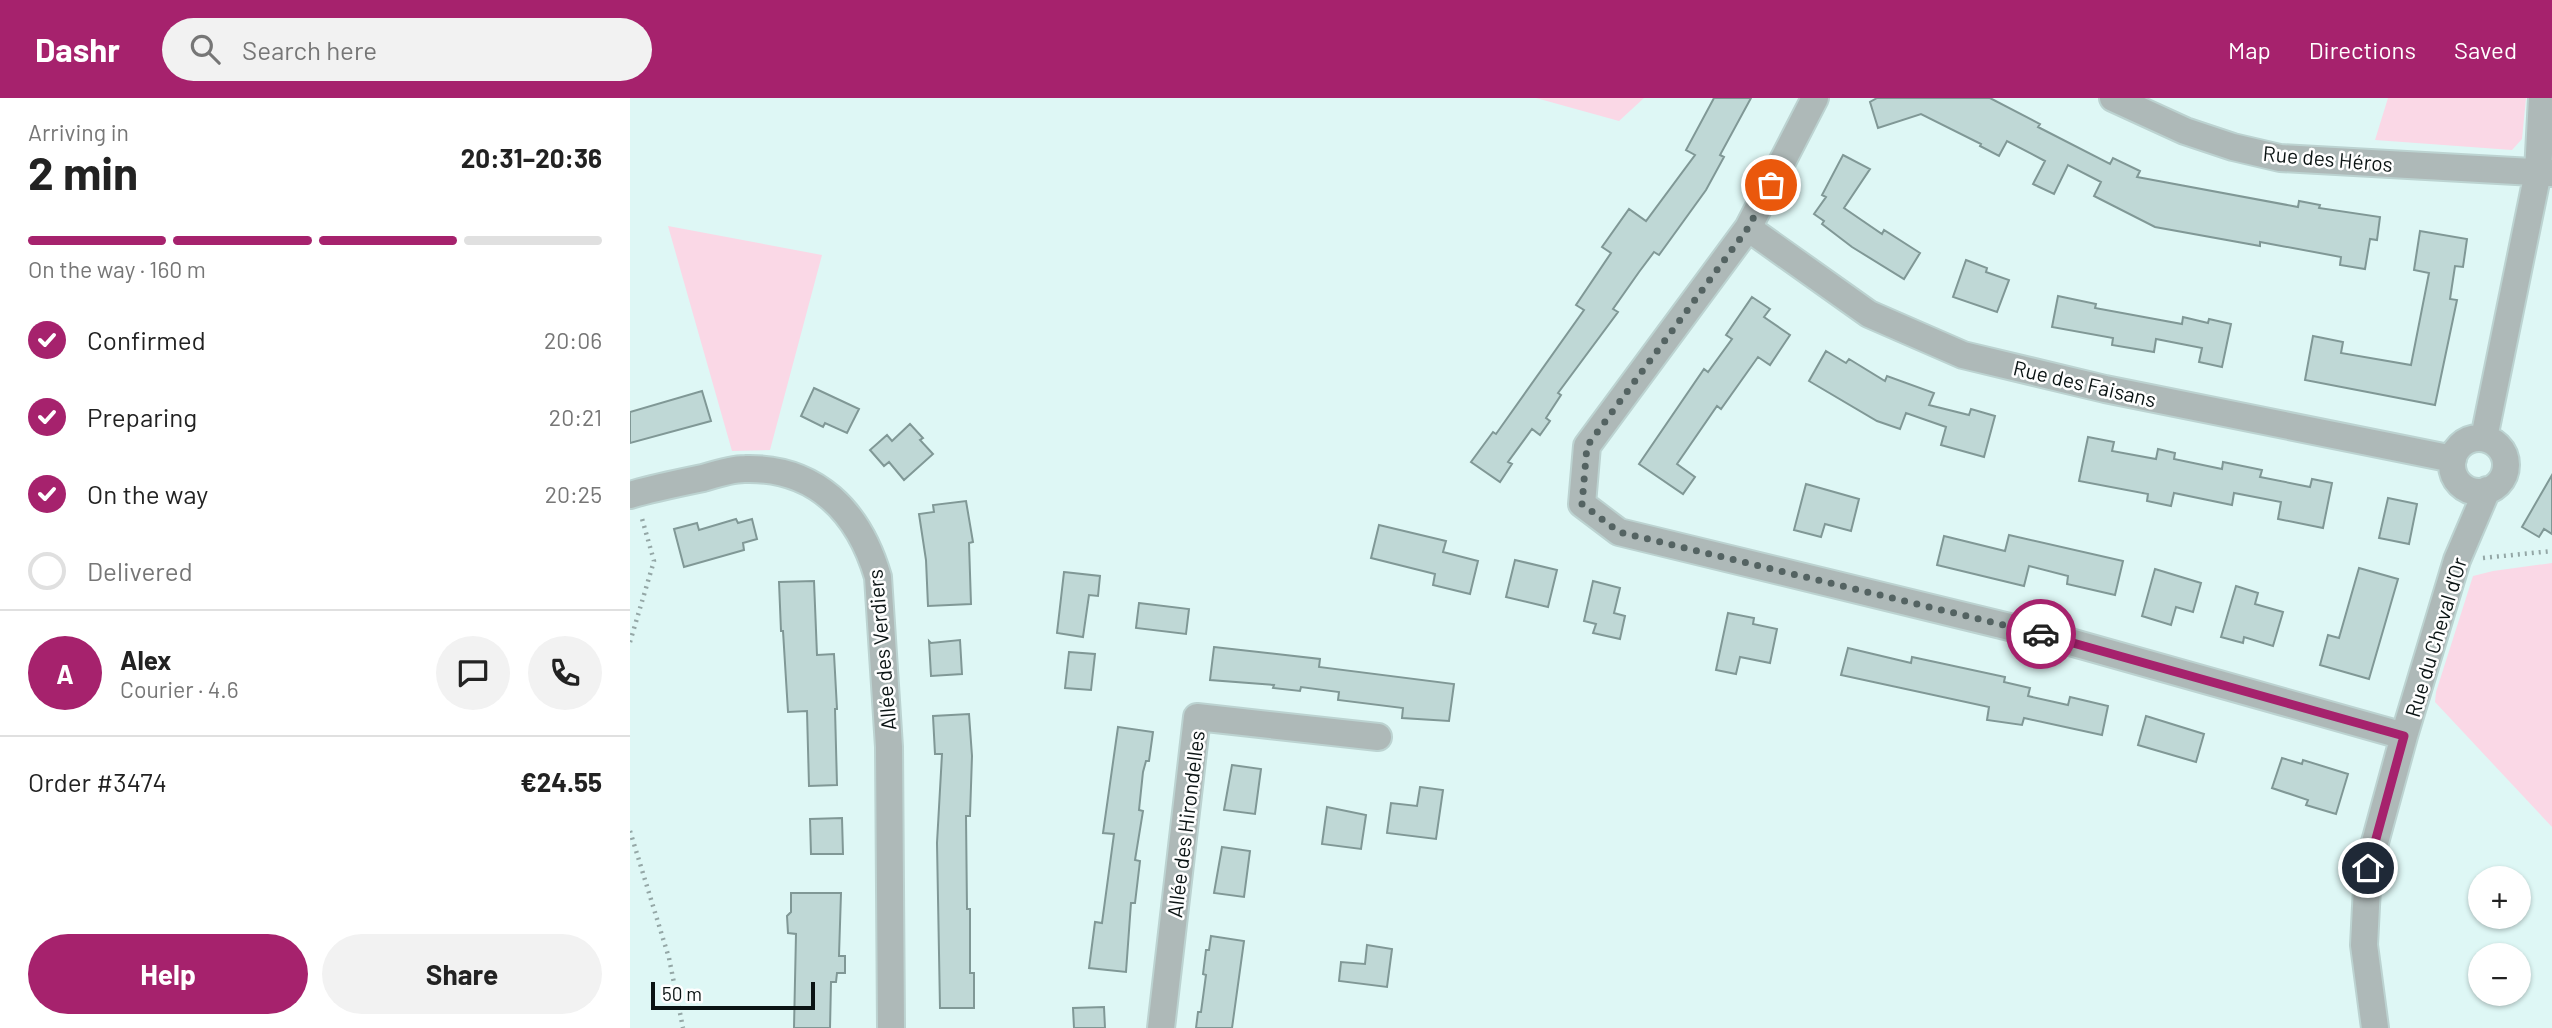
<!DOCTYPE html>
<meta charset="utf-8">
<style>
:root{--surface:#fff;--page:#f2f2f2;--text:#222;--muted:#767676;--line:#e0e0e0;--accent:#a6226d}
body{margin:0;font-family:Barlow,sans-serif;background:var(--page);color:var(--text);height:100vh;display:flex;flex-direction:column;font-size:26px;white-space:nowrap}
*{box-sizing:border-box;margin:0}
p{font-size:23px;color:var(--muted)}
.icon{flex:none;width:38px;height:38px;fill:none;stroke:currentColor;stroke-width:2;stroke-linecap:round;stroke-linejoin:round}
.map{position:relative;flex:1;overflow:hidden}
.sheet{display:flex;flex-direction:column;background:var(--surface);width:630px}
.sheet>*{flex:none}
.controls{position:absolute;left:1838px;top:768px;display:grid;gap:14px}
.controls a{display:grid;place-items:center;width:63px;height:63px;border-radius:50%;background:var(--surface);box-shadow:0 2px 5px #0004;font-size:35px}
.scale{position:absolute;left:21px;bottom:18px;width:164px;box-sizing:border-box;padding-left:7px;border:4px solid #0a1313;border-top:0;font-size:19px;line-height:24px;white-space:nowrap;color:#0a1313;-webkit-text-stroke:5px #fefefe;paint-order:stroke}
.pin{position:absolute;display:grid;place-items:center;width:60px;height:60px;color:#fff;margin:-30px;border:4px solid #fff;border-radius:50%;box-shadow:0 2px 7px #0007}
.courier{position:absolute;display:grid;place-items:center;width:70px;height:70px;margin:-35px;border:5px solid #a6226d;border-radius:50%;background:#fff;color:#222;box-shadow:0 2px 9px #0007}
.head em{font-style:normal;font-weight:700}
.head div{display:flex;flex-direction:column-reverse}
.head{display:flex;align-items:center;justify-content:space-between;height:119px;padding:0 28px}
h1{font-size:46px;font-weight:700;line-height:52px}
.bar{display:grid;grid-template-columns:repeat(4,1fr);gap:10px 7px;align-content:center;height:84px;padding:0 28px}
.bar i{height:9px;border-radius:5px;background:var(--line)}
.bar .on{background:var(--accent)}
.bar p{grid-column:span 4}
.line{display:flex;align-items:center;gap:18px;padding:0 28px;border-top:2px solid var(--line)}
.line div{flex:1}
.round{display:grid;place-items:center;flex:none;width:74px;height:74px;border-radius:37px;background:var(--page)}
ol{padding:0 28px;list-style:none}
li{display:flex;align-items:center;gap:21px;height:77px}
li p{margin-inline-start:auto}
li .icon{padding:7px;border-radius:50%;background:var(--accent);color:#fff;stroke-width:4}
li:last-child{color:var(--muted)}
li i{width:38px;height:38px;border:4px solid var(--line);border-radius:50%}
.primary-button{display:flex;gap:14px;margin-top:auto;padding:14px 28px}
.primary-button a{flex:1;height:80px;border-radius:42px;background:var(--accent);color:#fff;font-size:28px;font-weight:700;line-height:80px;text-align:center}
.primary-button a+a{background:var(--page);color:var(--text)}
header{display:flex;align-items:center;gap:42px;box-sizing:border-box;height:98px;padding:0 35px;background:var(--accent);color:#fff}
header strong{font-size:33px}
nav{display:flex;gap:38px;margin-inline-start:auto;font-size:24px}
.search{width:490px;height:63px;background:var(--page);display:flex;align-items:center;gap:18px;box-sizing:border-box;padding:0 24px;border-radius:38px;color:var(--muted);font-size:26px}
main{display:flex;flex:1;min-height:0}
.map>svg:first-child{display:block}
</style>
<header>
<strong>Dashr</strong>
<div class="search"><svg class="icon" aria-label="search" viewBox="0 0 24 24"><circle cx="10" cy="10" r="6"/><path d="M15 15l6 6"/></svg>Search here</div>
<nav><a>Map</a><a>Directions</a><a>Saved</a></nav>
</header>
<main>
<section class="sheet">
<div class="head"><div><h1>2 min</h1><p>Arriving in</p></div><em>20:31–20:36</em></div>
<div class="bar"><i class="on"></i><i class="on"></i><i class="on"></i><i></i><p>On the way · 160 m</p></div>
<ol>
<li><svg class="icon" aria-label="check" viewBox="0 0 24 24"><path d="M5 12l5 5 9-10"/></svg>Confirmed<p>20:06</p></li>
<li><svg class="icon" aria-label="check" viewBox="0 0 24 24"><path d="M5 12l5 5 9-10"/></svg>Preparing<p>20:21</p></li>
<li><svg class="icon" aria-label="check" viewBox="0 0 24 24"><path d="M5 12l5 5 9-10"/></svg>On the way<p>20:25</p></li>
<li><i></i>Delivered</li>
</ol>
<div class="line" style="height:126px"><b class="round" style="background:var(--accent);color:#fff">A</b><div><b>Alex</b><p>Courier · 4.6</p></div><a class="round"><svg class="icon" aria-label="chat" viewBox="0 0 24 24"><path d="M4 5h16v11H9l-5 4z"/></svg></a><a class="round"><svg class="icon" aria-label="phone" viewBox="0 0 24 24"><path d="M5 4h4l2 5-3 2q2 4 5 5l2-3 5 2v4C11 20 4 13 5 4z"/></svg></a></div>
<div class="line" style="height:91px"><div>Order #3474</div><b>€24.55</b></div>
<div class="primary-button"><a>Help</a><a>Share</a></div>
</section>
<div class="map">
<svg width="1922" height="930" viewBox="0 0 1922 930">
<rect width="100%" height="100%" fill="#def7f5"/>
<path fill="#fad8e6" d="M906 0H1014L989 23Z
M1758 0H1896L1892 41 1882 52 1745 42Z
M38 128 192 157 140 352 102 353Z
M1922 465V729L1805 604 1806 594 1843 478 1863 473Z"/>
<path fill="#bfd8d6" stroke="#809896" stroke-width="2" d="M1084 0H1121L1090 57 1094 59 1076 92 1029 157 1024 154 1009 174 983 211 988 214 928 295 931 297 916 320 920 323 910 337 902 331 878 364 882 366 870 384 841 364 863 334 866 336 954 212 946 207 981 155 972 149 999 111 1016 123 1065 57 1056 52Z
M1247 0H1360L1410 26 1408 29 1480 66 1483 60 1510 73 1507 79 1668 109 1669 103 1690 107 1689 110 1750 119 1747 142 1740 141 1735 171 1710 167 1711 159 1630 144V148L1525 129 1464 98 1471 84 1438 67 1424 96 1403 86 1415 63 1377 43 1369 58 1350 48 1351 46 1291 16 1248 30 1240 4Z
M1213 57 1240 71 1214 110 1252 136 1254 132 1290 155 1274 181 1222 149 1192 126 1194 123 1184 116 1196 99 1192 97Z
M1790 133 1837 141 1833 169 1825 168 1820 201 1827 202 1805 307 1675 282 1683 238 1713 244 1711 255 1781 267 1799 175 1784 172Z
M1336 162 1357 170 1356 174 1379 182 1367 214 1323 199Z
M1428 198 1466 206 1465 210 1552 226 1553 219 1578 225 1579 221 1601 226 1592 269 1569 264 1572 250 1526 241 1524 254 1482 247 1483 240 1422 229Z
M1122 199 1140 211 1134 219 1160 237 1140 267 1128 259 1091 311 1087 308 1047 366 1065 379 1053 396 1009 366 1074 271 1078 274 1102 241 1096 237Z
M1196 253 1216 265 1219 261 1255 283 1257 278 1304 295 1299 307 1339 317 1341 311 1365 318 1354 359 1311 347 1316 329 1276 315 1270 331 1247 323 1179 283Z
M184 290 229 311 217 335 195 325 193 329 171 318Z
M72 293 81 323 0 345V314Z
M280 326 293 340 290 342 303 356 274 382 259 364 254 368 240 352 257 337 262 343Z
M1458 339 1484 344 1482 353 1526 361 1528 351 1545 355 1544 361 1592 371 1593 364 1632 372 1630 379 1680 389 1682 381 1702 385 1693 430 1648 421 1651 404 1604 395 1602 407 1544 395 1541 408 1517 403 1518 396 1449 383Z
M1922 377V436L1914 431 1909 439 1892 429Z
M1176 386 1229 401 1221 433 1195 426 1191 439 1164 432Z
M1758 400 1787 406 1779 446 1749 440Z
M336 403 343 444 339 445 341 506 298 508 296 462 289 416 304 414 303 407Z
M106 421 108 425 122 421 127 441 113 445 114 452 54 469 44 431 67 425 69 432Z
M749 427 816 443 813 454 848 463 840 496 803 487 805 476 741 460Z
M1379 437 1493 463 1485 497 1437 486 1438 478 1399 468 1394 488 1307 467 1314 438 1375 453Z
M885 462 927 472 918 509 876 499Z
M1729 470 1768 481 1739 581 1690 567 1698 537 1709 540Z
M1525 471 1571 485 1563 514 1546 509 1541 527 1512 518Z
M434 474 470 478 468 498 459 497 453 539 427 535Z
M184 483 187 557 204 556 207 611H205L207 687 179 688 177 613 158 614 153 533H151L149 484Z
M963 483 990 490 984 515 995 518 990 541 963 535 966 526 954 523Z
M1606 488 1628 495 1625 506 1653 514 1643 548 1614 539 1613 545 1591 539Z
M509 505 559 511 556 536 506 530Z
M1098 515 1124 520 1123 526 1147 531 1140 565 1110 559 1106 576 1086 572Z
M330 542 332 576 301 578 299 543 301 545Z
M584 549 690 561 689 569 824 586 819 623 772 620 773 610 708 602 709 594 671 589 670 593 643 590 644 587 580 582Z
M1218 550 1281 565 1282 559 1375 579 1374 584 1400 590 1398 598 1438 607 1440 599 1478 608 1472 637 1394 620 1392 627 1357 622 1359 609 1211 577Z
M439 554 465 556 461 592 435 590Z
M339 616 342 658 340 718H336L337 811H340V875H344V910H310L307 745 312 656H305L303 618Z
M1516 618 1574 636 1566 664 1508 647Z
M488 629 523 634 519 663H516L513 674 509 712 513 713 505 762 510 763 505 805H501L496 874 459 870 465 824 472 825 484 736 473 735Z
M1652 660 1672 666 1673 662 1718 676 1706 716 1676 707 1678 702 1642 690Z
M602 667 631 671 625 716 594 712Z
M790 689 813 692 806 741 757 735 761 705 787 708Z
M697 709 736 717 731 751 692 746Z
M212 720 213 756H181L180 721Z
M592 749 620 753 614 799 584 795Z
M161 795H211L209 858H215V875H207L206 884H201L200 930H164L166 836 158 835 157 818 161 814Z
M581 838 614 843 602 930H566L568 914H571L576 877 573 876 576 852H579Z
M737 847 762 851 757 889 709 883 711 864 735 866Z
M474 909 475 930H444L443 910Z"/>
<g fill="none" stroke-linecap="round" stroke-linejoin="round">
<defs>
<path id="minor" d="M1185 0 1118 130 957 348 952 406 989 434 1433 542 1774 638
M1483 0 1555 33 1603 49 1650 60 1922 75
M1118 130 1239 216 1333 257 1475 291 1823 361
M1854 340 1908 74 1912 0
M1822 367a27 27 0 1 1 54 0a27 27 0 1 1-54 0Z
M0 397C24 390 49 385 73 380 86 376 101 371 115 371 186 369 229 414 248 479L259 649 261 930
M531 930 567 619 748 639
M1745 930 1734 847 1738 770 1774 638 1827 462 1857 392"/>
</defs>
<use href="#minor" stroke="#bcd3d1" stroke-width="30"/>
<path stroke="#94a7a6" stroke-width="4.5" stroke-dasharray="2 5" stroke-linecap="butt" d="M1853 460 1922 453
M0 544 24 463 11 417
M0 733 39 860 53 930"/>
<use href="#minor" stroke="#aeb9b8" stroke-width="26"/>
</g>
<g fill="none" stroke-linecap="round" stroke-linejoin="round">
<path stroke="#546362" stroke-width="7" stroke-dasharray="0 12.6" d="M1141 87 1118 130 957 348 952 406 989 434 1411 536"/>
<path stroke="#a6226d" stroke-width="9" d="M1411 536 1774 638 1738 770"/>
</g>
<g text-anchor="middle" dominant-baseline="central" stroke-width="5" stroke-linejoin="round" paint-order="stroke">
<g font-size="21" fill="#0a1313" stroke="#fefefe">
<text transform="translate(1698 60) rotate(5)">Rue des Héros</text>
<text transform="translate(1455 285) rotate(13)">Rue des Faisans</text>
<text transform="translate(1805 539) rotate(-73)">Rue du Cheval d'Or</text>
<text transform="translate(251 552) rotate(-95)">Allée des Verdiers</text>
<text transform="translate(555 726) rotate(-83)">Allée des Hirondelles</text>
</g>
</g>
</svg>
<div class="controls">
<a>+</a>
<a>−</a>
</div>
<div class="scale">50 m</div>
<div class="pin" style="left:1141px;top:87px;background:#ea580c"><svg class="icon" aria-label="bag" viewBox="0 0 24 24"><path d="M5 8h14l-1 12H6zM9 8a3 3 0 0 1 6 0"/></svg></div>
<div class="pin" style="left:1738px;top:770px;background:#1f2937"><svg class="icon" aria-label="home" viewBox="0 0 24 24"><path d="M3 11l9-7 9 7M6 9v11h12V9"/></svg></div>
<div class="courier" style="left:1411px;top:536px"><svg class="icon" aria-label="car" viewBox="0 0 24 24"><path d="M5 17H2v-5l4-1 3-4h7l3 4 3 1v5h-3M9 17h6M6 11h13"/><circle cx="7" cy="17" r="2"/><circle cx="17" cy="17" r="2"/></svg></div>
</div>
</main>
